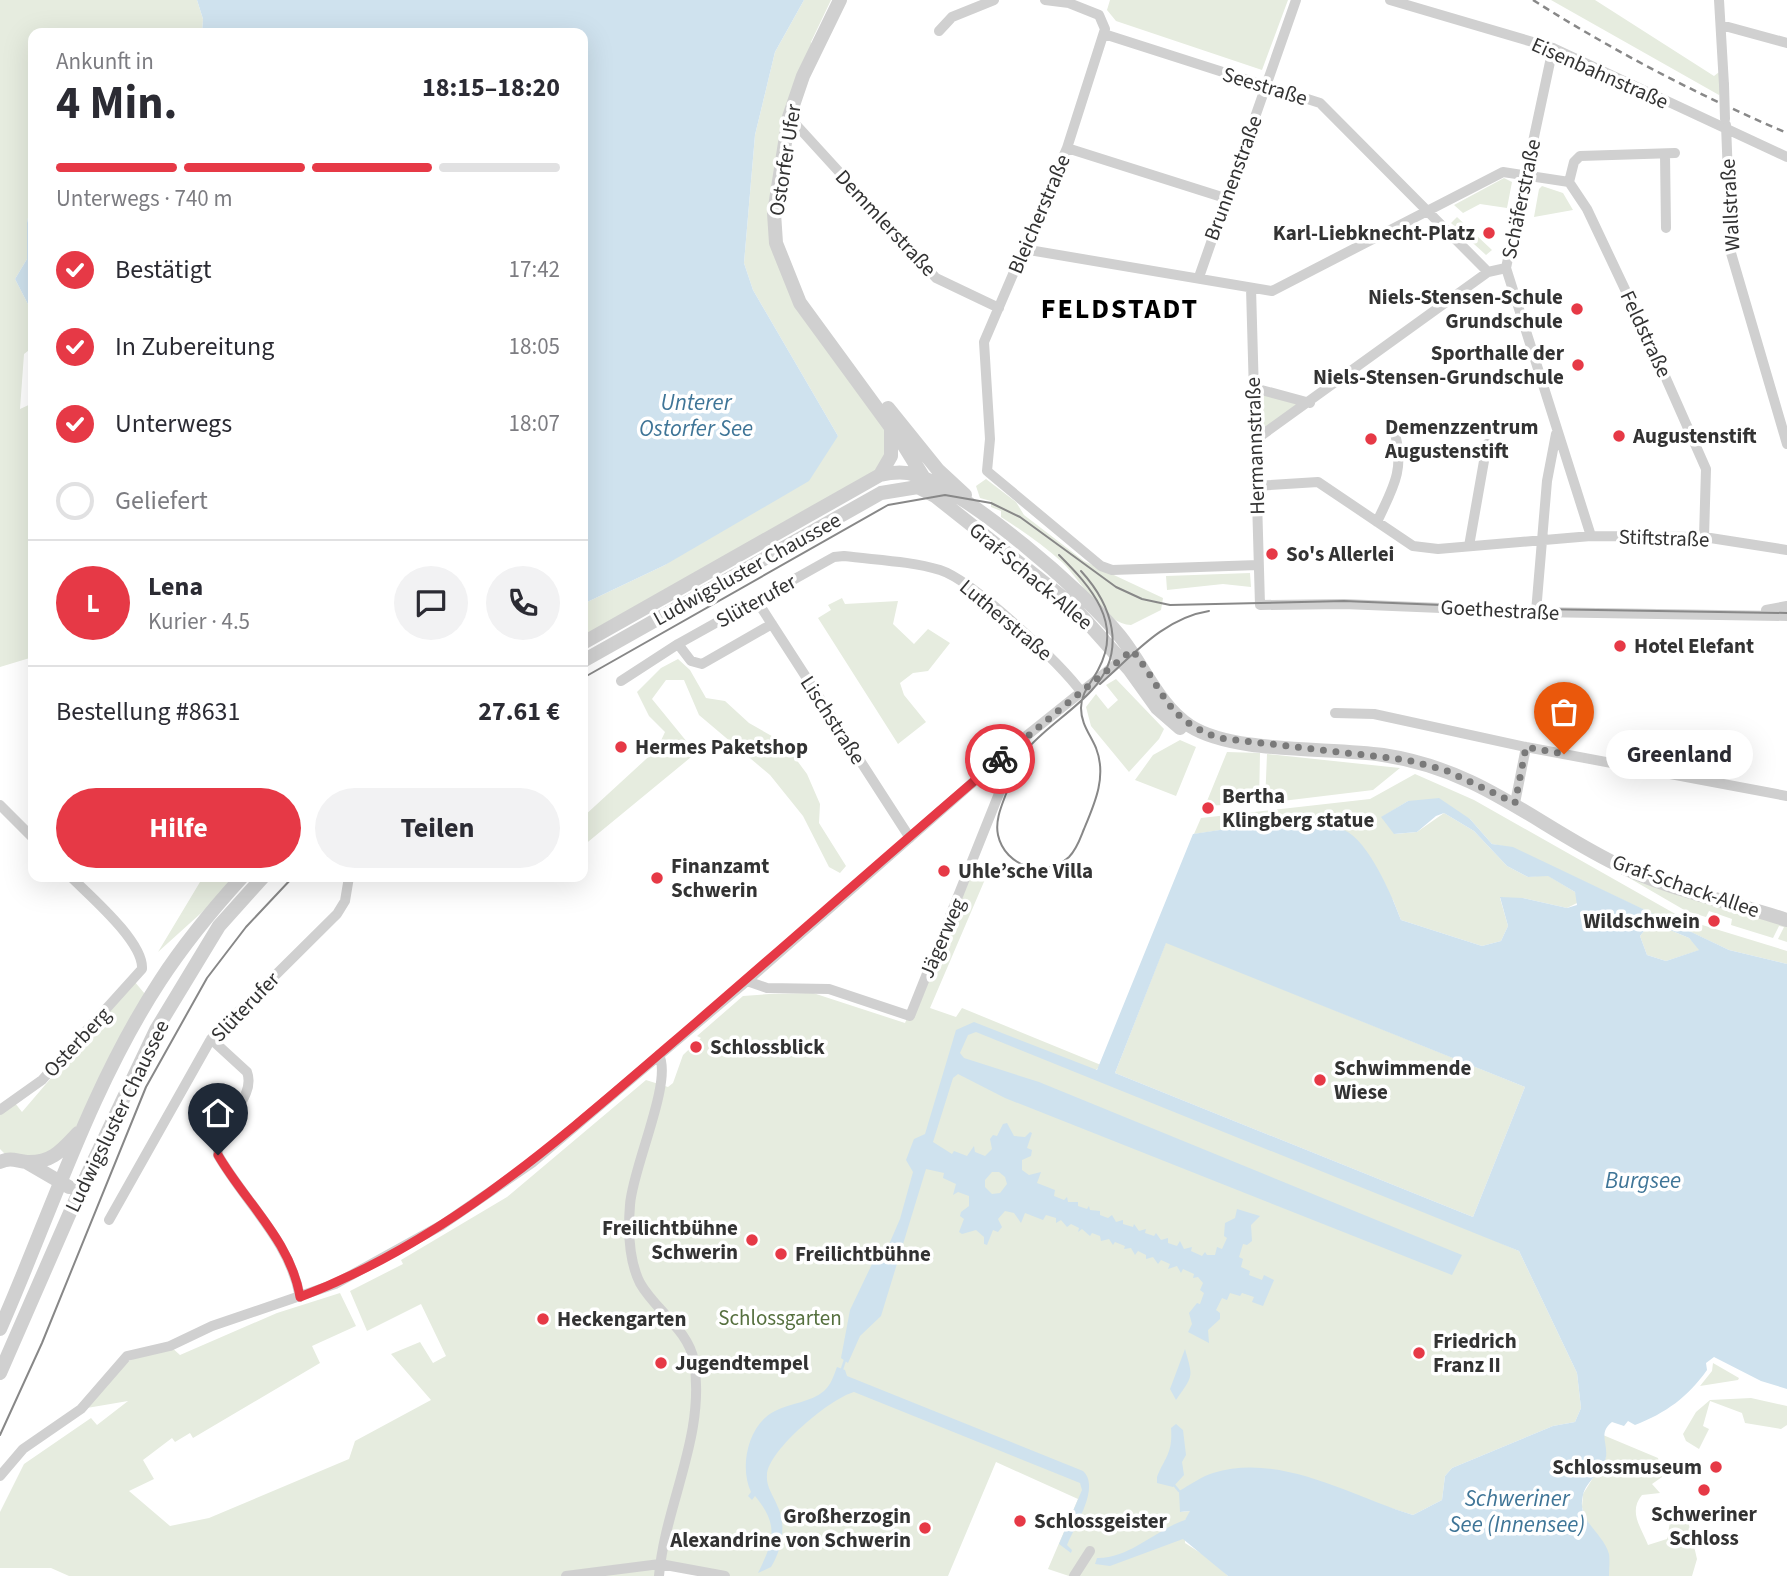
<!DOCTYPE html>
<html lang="de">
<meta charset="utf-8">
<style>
:root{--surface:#fff;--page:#f2f2f3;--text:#2b2b33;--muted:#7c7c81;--line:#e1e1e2;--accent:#e63946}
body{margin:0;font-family:"Source Sans 3",sans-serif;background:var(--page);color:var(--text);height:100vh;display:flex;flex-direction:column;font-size:26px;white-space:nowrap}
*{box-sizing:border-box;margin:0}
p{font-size:23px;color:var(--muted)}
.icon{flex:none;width:38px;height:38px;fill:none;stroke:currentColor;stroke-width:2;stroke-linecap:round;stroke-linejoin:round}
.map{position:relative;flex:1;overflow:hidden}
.details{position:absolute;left:28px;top:28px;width:560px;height:854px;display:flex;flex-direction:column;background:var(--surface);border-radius:14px;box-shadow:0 7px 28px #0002}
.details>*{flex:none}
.pin{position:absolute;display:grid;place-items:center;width:60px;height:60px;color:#fff;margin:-72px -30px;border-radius:50% 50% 50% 0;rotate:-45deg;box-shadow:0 0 7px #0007}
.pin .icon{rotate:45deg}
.courier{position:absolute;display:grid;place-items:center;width:70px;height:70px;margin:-35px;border:5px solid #e63946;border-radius:50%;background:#fff;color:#222;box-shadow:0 2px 9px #0007}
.bubble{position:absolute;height:49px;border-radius:24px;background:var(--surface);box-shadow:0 7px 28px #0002;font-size:23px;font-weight:700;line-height:49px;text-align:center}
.summary em{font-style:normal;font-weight:700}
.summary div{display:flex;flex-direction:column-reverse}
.summary{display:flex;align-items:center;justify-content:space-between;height:119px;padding:0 28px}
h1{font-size:46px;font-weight:700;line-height:52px}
.bar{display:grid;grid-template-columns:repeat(4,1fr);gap:10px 7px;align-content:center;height:84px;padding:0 28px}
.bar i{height:9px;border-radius:5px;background:var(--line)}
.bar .current{background:var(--accent)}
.bar p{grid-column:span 4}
.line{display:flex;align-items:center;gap:18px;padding:0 28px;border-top:2px solid var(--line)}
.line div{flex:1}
.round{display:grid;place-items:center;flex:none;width:74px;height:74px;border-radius:37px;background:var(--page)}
ol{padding:0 28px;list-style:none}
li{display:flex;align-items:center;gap:21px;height:77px}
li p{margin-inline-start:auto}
li .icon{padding:7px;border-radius:50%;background:var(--accent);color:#fff;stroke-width:4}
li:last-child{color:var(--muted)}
li i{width:38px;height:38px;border:4px solid var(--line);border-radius:50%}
.cta{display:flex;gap:14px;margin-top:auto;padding:14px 28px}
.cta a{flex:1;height:80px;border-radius:42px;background:var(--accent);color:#fff;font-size:28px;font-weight:700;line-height:80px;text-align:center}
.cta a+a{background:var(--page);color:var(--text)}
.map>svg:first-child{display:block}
</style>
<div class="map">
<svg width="1787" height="1576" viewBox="0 0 1787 1576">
<rect width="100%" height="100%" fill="#fff"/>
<path fill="#e6ecdf" d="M0 0H197L203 19 202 33H33V191L27 223V259L15 279 33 314V347L24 354 20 409 33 403V657L0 667Z
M804 0H831L811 42 814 52 803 76 776 199 782 264 891 427 880 475 583 643V604L665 565 838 436 753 290 744 263 755 135 775 52Z
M1110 0H1288L1262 70 1116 21 1107 10Z
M1551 0H1595L1714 76 1723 69 1724 85 1719 95Z
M1504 178 1512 182 1507 208 1480 204 1463 213 1454 205Z
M1542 186 1563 193 1573 210 1534 217 1539 189Z
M1457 217 1492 250 1486 255 1451 223Z
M1254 388 1310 403 1255 440Z
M986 479 1016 502 1024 515 1084 561 1163 598 1161 610 1131 625C1106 625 1079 579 1063 563 1044 546 1023 531 1001 517V511L991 507V501L980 498 976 486Z
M1250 573 1251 587 1223 584 1167 590 1166 576Z
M842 598 845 604 898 601 893 624 914 644 928 629 950 643 928 671 913 673 900 683 904 695 926 722 898 744 818 618 831 610 828 605Z
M678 659 690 670 706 698 725 701 749 723 784 743 807 774 820 804 819 823 846 866 840 873 829 867 803 816 770 775 699 715 684 680H666L652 699 696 753 583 846V817L657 749 665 732 649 716 637 692 661 668Z
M1116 679 1164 729 1159 739 1129 772 1091 726 1086 707 1096 694 1108 709 1118 700 1106 685Z
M1180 740 1196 747 1176 796 1135 780 1153 755Z
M1227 752 1260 753 1259 803 1205 806Z
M1267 754 1400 768 1373 790 1265 803Z
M1415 774 1474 800 1686 920 1787 951V964L1729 950 1513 848 1492 844 1470 819 1408 801 1382 817 1395 834 1417 832 1444 813 1474 831 1507 866 1528 877 1547 875 1575 892 1579 902 1567 908 1523 898H1500L1508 926 1501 941 1482 946 1401 920 1393 900 1299 825H1254L1194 834 1201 818 1370 799Z
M973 864 989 870 930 1008 956 1017 962 1008 1101 1065 1096 1070 1519 1251 1577 1373 1581 1408 1575 1422 1553 1426 1452 1468 1445 1476 1442 1500 1413 1515 1365 1500 1182 1499 1181 1512 1190 1511V1515L1185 1520V1543L1210 1559 1228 1576H1069L1048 1569 1078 1499 996 1462 948 1576H725L661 1564 659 1576H69L51 1568H0V1512L24 1464 91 1418 97 1425 128 1401 81 1409C112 1370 121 1359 170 1346L180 1355 277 1313 340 1293 356 1326 312 1346 320 1363 193 1438 190 1433 175 1442 172 1438 143 1460 154 1479 129 1491 170 1526 209 1518 349 1459 355 1441 431 1400 391 1354 420 1342 433 1363 446 1356 421 1304 367 1331 350 1291 403 1264 401 1260 507 1197 646 1080 668 1087 673 1083 683 1055 701 1038 697 1036 743 996 769 994 813 993 905 1023Z
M1624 875 1705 898 1787 927V942L1778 939 1784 927 1779 926 1773 938 1731 925 1732 919 1709 911 1706 917 1686 911Z
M203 877H241L158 952Z
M1651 922 1689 938 1700 950 1666 961 1647 955 1640 936Z
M1166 942 1525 1087 1473 1217 1115 1073Z
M134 981 145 994 67 1145 59 1154 9 1158 0 1149V1113L15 1103 22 1112Z
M1713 1363 1739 1378 1738 1380 1700 1386 1712 1371Z
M1751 1398 1787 1406V1425L1781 1429 1745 1423 1742 1413 1710 1401 1703 1426 1709 1429 1699 1449 1686 1441 1683 1434 1696 1412 1710 1400Z
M1603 1435 1658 1458 1662 1477 1652 1484 1660 1493 1642 1495C1628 1512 1641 1527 1648 1545L1667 1539 1671 1517 1685 1508 1697 1559 1692 1576H1609L1606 1548 1586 1520 1582 1507 1583 1494 1606 1457Z"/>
<path fill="#cfe2ee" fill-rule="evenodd" d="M197 0H804L775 52 755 135 744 263 753 290 838 436 809 481 665 565 583 604V33H202L203 19Z
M33 191V314L15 279 27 259V223Z
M1439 798 1470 819 1492 844 1513 847 1729 950 1787 964V1389L1761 1381 1714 1357 1706 1363 1707 1370C1688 1397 1666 1413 1635 1425L1628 1421 1624 1426 1612 1422C1598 1433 1608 1443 1606 1457 1603 1472 1586 1481 1583 1495 1576 1521 1603 1532 1609 1554 1610 1561 1609 1569 1609 1576H1228L1183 1539 1110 1566 1095 1564 1097 1558C1129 1559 1157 1529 1185 1520L1190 1511 1180 1512 1179 1491C1190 1485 1202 1476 1213 1473 1280 1452 1351 1496 1413 1515L1442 1500 1445 1476 1452 1468 1553 1426 1575 1422 1581 1408 1577 1373 1519 1251 976 1032 968 1035 960 1053 964 1058 1039 1082 1462 1255 1452 1275 1005 1098 958 1074 953 1078 933 1142 952 1154 954 1151 967 1156 974 1146 975 1152 985 1156 992 1149 990 1139 993 1135 997 1136 1003 1124 1007 1123 1014 1136 1025 1137 1030 1132 1032 1133 1027 1148 1032 1150 1031 1156 1022 1160V1170L1029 1175 1041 1172 1037 1183 1055 1190 1054 1196 1064 1200 1067 1197 1068 1202H1078V1206L1087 1209 1089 1206 1090 1210 1100 1211V1215L1108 1218 1112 1215 1116 1222 1123 1220V1224L1133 1227 1134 1224 1139 1231 1146 1229 1145 1233 1154 1236 1156 1233 1161 1240 1168 1238V1243L1177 1246 1180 1241 1184 1249 1192 1247 1191 1251 1202 1256 1205 1252 1207 1255H1215L1217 1247 1222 1249 1227 1238 1224 1236 1225 1223 1235 1218 1237 1209 1260 1216 1251 1225 1252 1241 1247 1245 1243 1244 1239 1257 1243 1259 1241 1267 1250 1271 1249 1275 1262 1280 1264 1275 1274 1280 1263 1306 1252 1302 1254 1297 1242 1293 1240 1296 1230 1293 1227 1300 1222 1298 1216 1310 1220 1313V1319L1208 1330 1209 1343 1188 1332 1192 1324 1189 1313 1197 1303 1200 1304 1204 1293 1200 1290 1203 1283 1198 1277 1193 1278 1194 1274 1183 1269 1181 1273 1177 1266 1168 1269 1170 1264 1161 1260 1158 1264 1153 1257 1146 1259V1255L1138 1251 1135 1255 1131 1248 1124 1249 1125 1246 1115 1242 1113 1245 1109 1239 1101 1241 1100 1236 1092 1233 1090 1236 1082 1229 1078 1232 1079 1228 1071 1224 1067 1227 1061 1220 1056 1223V1218L1046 1215 1043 1220 1025 1213 1021 1223 1014 1213 1005 1211 998 1219 1002 1227 998 1232 993 1230 987 1245 984 1244V1237L976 1230 962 1234 959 1232 964 1219 960 1216 961 1212 969 1206V1196L958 1192 953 1195 956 1184 943 1178 944 1173 926 1169 881 1316 860 1336 848 1363 841 1358 850 1310 873 1262 884 1256 900 1219 913 1172 906 1160 914 1139 925 1134 956 1030 974 1022 1097 1070 1193 834C1236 827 1278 822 1322 827 1328 828 1338 828 1344 830 1369 841 1392 896 1401 920L1482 946 1501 941 1508 926 1500 897 1523 898 1567 908 1577 905 1575 892 1548 876 1528 877 1507 866 1474 831 1444 813 1436 816 1417 832 1394 834 1381 817 1408 801ZM1651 922 1689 938 1699 950 1666 961 1647 955 1640 936ZM1166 943 1525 1087 1473 1217 1115 1073ZM999 1172 1005 1177 1007 1184 1000 1193 992 1194 985 1187V1180L992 1172Z
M1185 1349C1193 1378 1194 1374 1176 1400L1170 1389Z
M837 1367 845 1370 847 1376 1083 1471C1101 1487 1074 1527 1067 1545L1072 1550 1071 1553 1059 1544 1082 1490 1080 1483 854 1392C831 1398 768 1450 767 1475 766 1487 773 1495 777 1505 787 1525 782 1549 771 1567L758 1573C774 1540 779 1525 755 1496L752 1500 748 1496 751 1492C739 1467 748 1424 775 1411 791 1403 811 1402 824 1391 831 1385 834 1375 837 1367Z
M1176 1424 1183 1430 1186 1455 1182 1462 1184 1475 1173 1487 1157 1483V1477C1165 1457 1173 1453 1171 1428Z"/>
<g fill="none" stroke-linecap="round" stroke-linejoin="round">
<path stroke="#cfe2ee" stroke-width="2.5" d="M841 1372 845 1360
M1174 1485 1179 1491"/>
<path stroke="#d0d0d0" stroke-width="10" d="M1045 0 1069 3 1099 15 1105 29 1067 148 984 342 990 439 987 471 1101 566 1112 570 1258 565
M1390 0 1553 48 1787 157
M1719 0 1724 85
M1721 25 1787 43
M939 31 952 17 994 0
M1104 34 1320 103 1488 272
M1553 48 1506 268 1591 536
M789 117 936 278 999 308
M1726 125 1731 253 1787 444
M1067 148 1225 198
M1665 154 1666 228
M1569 182 1574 162 1580 156 1675 153
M1023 249 1272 291 1503 172 1569 182 1587 209 1649 340 1706 469 1704 537
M1199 277 1296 0
M1251 288 1260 605 1344 604 1536 612 1787 616
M1254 388 1310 403
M1255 440 1488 272 1506 268
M1256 486 1318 482 1413 546 1438 549 1591 536 1704 537 1787 550
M1377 522C1392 489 1405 471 1395 434
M1469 546 1487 444
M757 601 910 838
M1766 610 1787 606
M1536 612 1547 481 1556 434
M678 644 691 661 702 664 772 624
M621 681 678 644 834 557 844 556C875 560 910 561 940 570 972 580 1062 664 1082 693
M1335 713 1374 714 1526 747 1787 796
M1515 803 1526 747
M0 805 33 838
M747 981 767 988 829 989 910 1016 1020 741
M211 1039 247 1072C257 1098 217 1124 218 1155 245 1202 290 1241 300 1297
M659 1055C673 1082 632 1169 630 1205 628 1230 628 1259 640 1283 655 1310 688 1329 694 1361 706 1436 665 1504 659 1576
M0 1110 42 1080 142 969C144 942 90 896 71 877
M109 1220 211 1039 337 914 345 901 349 877
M0 1476 23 1449 81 1409 127 1356 170 1346 212 1326 335 1284 442 1225 532 1163 747 981 1020 741 1125 657
M566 1576 660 1564 725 1576
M1074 1576 1090 1551"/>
<path stroke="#d0d0d0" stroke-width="14" d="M840 0 803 76 789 117 774 213 776 243 800 303 903 444 935 496
M888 408 938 470 965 495
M880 475 891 456V428
M916 486 935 496 1071 604 1129 669 1157 708 1180 728
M583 643 880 475C893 472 904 471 916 475 972 495 1081 589 1119 635 1143 664 1158 705 1190 726 1234 754 1329 747 1383 755 1481 770 1533 823 1616 864 1663 888 1735 903 1787 920
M583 661 881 493 924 486
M0 1162C11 1157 16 1161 27 1162 52 1163 62 1150 78 1133
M26 1162 69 1187
M0 1329C51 1213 90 1088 160 981 184 944 212 910 242 877
M0 1373 79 1192 156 1030 219 926 263 877"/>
<path stroke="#888" stroke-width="2" d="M1059 555C1091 587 1124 623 1098 670 1091 683 1081 693 1081 708 1081 724 1090 734 1096 748 1107 776 1095 803 1084 829 1080 839 1077 849 1069 857 1045 879 1005 867 998 835 995 821 1001 807 1006 794 1013 778 1018 760 1029 747 1048 726 1073 711 1092 690 1128 651 1112 605 1081 571
M583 678 888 505 945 495 991 503 1020 517 1116 587 1142 599 1170 605 1344 601 1536 609 1787 613
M1100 684C1133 655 1164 618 1209 611
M0 1435 42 1343 146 1087 207 978 246 927 293 877"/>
<path stroke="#888" stroke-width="2.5" stroke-dasharray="7 5" stroke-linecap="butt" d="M1533 0C1615 52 1698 95 1787 133"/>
<path stroke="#d0d0d0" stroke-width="10" d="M1724 85 1725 119"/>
</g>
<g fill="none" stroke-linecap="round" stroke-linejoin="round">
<path stroke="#7a7a7a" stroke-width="7" stroke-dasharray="0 12.6" d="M1000 759 1132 650C1165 690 1163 718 1219 738L1407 760 1445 770 1515 803 1526 747 1564 754"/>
<path stroke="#e63946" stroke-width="9" d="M218 1155C245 1202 291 1241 300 1297 443 1243 557 1142 671 1044 781 950 889 853 1000 759"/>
</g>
<g fill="#e63946" stroke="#fff" stroke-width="2.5">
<circle cx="1489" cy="233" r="7"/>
<circle cx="1577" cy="309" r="7"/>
<circle cx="1578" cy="365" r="7"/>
<circle cx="1619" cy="436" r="7"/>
<circle cx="1371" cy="439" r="7"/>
<circle cx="1272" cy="554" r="7"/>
<circle cx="1620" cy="646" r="7"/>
<circle cx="621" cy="747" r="7"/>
<circle cx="1208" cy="808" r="7"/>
<circle cx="944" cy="871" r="7"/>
<circle cx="657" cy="878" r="7"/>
<circle cx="1714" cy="921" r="7"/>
<circle cx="696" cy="1047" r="7"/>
<circle cx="1320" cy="1080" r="7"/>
<circle cx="752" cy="1240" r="7"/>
<circle cx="781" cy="1254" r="7"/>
<circle cx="543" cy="1319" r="7"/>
<circle cx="1419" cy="1353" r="7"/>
<circle cx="661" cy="1363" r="7"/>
<circle cx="1716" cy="1467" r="7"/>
<circle cx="1704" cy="1490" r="7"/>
<circle cx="1020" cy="1521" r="7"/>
<circle cx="925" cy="1528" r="7"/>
</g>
<g text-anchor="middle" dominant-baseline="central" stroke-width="7" stroke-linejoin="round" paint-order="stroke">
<g font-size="21" fill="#333" stroke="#fff">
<text transform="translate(1600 73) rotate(24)">Eisenbahnstraße</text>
<text transform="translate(1265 86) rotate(17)">Seestraße</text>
<text transform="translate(785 160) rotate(-81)">Ostorfer Ufer</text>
<text transform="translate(1233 178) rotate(-70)">Brunnenstraße</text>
<text transform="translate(1521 199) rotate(-78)">Schäferstraße</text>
<text transform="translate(1730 205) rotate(-93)">Wallstraße</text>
<text transform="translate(1039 214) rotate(-67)">Bleicherstraße</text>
<text transform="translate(886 223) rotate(47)">Demmlerstraße</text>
<text transform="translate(1646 334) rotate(65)">Feldstraße</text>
<text transform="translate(1255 446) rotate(-92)">Hermannstraße</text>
<text transform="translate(1664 538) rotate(2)">Stiftstraße</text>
<text transform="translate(747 569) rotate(-29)">Ludwigsluster Chaussee</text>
<text transform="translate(1031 576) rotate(40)">Graf-Schack-Allee</text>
<text transform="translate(756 601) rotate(-29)">Slüterufer</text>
<text transform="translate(1500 610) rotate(3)">Goethestraße</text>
<text transform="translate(1006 620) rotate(40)">Lutherstraße</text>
<text transform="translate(833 720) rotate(57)">Lischstraße</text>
<text transform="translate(1686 886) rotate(19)">Graf-Schack-Allee</text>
<text transform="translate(942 938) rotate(-67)">Jägerweg</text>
<text transform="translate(245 1007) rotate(-46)">Slüterufer</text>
<text transform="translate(77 1042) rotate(-47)">Osterberg</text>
<text transform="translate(117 1116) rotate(-64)">Ludwigsluster Chaussee</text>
</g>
<g font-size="21" font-weight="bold" fill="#333" stroke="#fff" text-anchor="start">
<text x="1475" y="233" text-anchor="end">Karl-Liebknecht-Platz</text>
<text x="1563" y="297" text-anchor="end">Niels-Stensen-Schule<tspan x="1563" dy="24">Grundschule</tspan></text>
<text x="1564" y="353" text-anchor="end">Sporthalle der<tspan x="1564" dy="24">Niels-Stensen-Grundschule</tspan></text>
<text x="1385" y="427">Demenzzentrum<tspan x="1385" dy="24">Augustenstift</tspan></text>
<text x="1633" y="436">Augustenstift</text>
<text x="1286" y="554">So's Allerlei</text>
<text x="1634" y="646">Hotel Elefant</text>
<text x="635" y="747">Hermes Paketshop</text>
<text x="1222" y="796">Bertha<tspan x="1222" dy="24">Klingberg statue</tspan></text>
<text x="671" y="866">Finanzamt<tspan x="671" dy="24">Schwerin</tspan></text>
<text x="958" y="871">Uhle’sche Villa</text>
<text x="1700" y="921" text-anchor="end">Wildschwein</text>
<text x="710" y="1047">Schlossblick</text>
<text x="1334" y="1068">Schwimmende<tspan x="1334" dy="24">Wiese</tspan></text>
<text x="738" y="1228" text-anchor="end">Freilichtbühne<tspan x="738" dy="24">Schwerin</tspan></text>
<text x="795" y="1254">Freilichtbühne</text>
<text x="557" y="1319">Heckengarten</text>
<text x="1433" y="1341">Friedrich<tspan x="1433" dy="24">Franz II</tspan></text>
<text x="675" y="1363">Jugendtempel</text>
<text x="1702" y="1467" text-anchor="end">Schlossmuseum</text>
<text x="1704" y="1514" text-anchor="middle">Schweriner<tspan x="1704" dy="24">Schloss</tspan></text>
<text x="911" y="1516" text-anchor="end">Großherzogin<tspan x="911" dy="24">Alexandrine von Schwerin</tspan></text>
<text x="1034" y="1521">Schlossgeister</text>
</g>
<g font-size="21" fill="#56703f" stroke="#fff">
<text x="780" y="1318">Schlossgarten</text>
</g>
<g font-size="23" font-style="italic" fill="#3f7597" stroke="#fff">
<text x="696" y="402">Unterer<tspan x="696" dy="26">Ostorfer See</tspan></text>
<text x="1643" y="1180">Burgsee</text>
<text x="1517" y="1498">Schweriner<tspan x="1517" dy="26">See (Innensee)</tspan></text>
</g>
<g font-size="28" font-weight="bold" letter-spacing="2" fill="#000" stroke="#fff">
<text x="1120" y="309">FELDSTADT</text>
</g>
</g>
</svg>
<div class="pin" style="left:1564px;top:754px;background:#ea580c"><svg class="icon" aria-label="bag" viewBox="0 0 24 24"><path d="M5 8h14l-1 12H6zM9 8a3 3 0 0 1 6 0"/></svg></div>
<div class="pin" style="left:218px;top:1155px;background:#1f2937"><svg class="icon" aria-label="home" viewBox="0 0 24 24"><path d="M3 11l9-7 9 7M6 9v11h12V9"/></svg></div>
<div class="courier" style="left:1000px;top:759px"><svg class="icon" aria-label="bike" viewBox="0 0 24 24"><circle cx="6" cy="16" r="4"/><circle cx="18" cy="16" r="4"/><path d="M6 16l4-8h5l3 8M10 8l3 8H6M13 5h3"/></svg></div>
<div class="bubble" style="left:1606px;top:730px;width:147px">Greenland</div>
<section class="details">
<div class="summary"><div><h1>4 Min.</h1><p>Ankunft in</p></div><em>18:15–18:20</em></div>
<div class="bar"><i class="current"></i><i class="current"></i><i class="current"></i><i></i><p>Unterwegs · 740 m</p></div>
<ol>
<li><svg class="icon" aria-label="check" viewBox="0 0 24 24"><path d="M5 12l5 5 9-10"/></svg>Bestätigt<p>17:42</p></li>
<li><svg class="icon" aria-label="check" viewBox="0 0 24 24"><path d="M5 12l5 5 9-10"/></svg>In Zubereitung<p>18:05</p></li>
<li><svg class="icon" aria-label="check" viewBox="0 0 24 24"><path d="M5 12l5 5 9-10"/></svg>Unterwegs<p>18:07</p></li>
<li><i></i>Geliefert</li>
</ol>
<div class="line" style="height:126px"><b class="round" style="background:var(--accent);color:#fff">L</b><div><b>Lena</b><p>Kurier · 4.5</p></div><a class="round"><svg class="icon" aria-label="chat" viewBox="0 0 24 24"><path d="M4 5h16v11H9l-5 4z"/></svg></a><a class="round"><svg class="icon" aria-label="phone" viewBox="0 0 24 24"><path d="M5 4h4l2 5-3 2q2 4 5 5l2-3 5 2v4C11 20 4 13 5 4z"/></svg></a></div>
<div class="line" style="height:91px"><div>Bestellung #8631</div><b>27.61 €</b></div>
<div class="cta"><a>Hilfe</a><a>Teilen</a></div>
</section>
</div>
